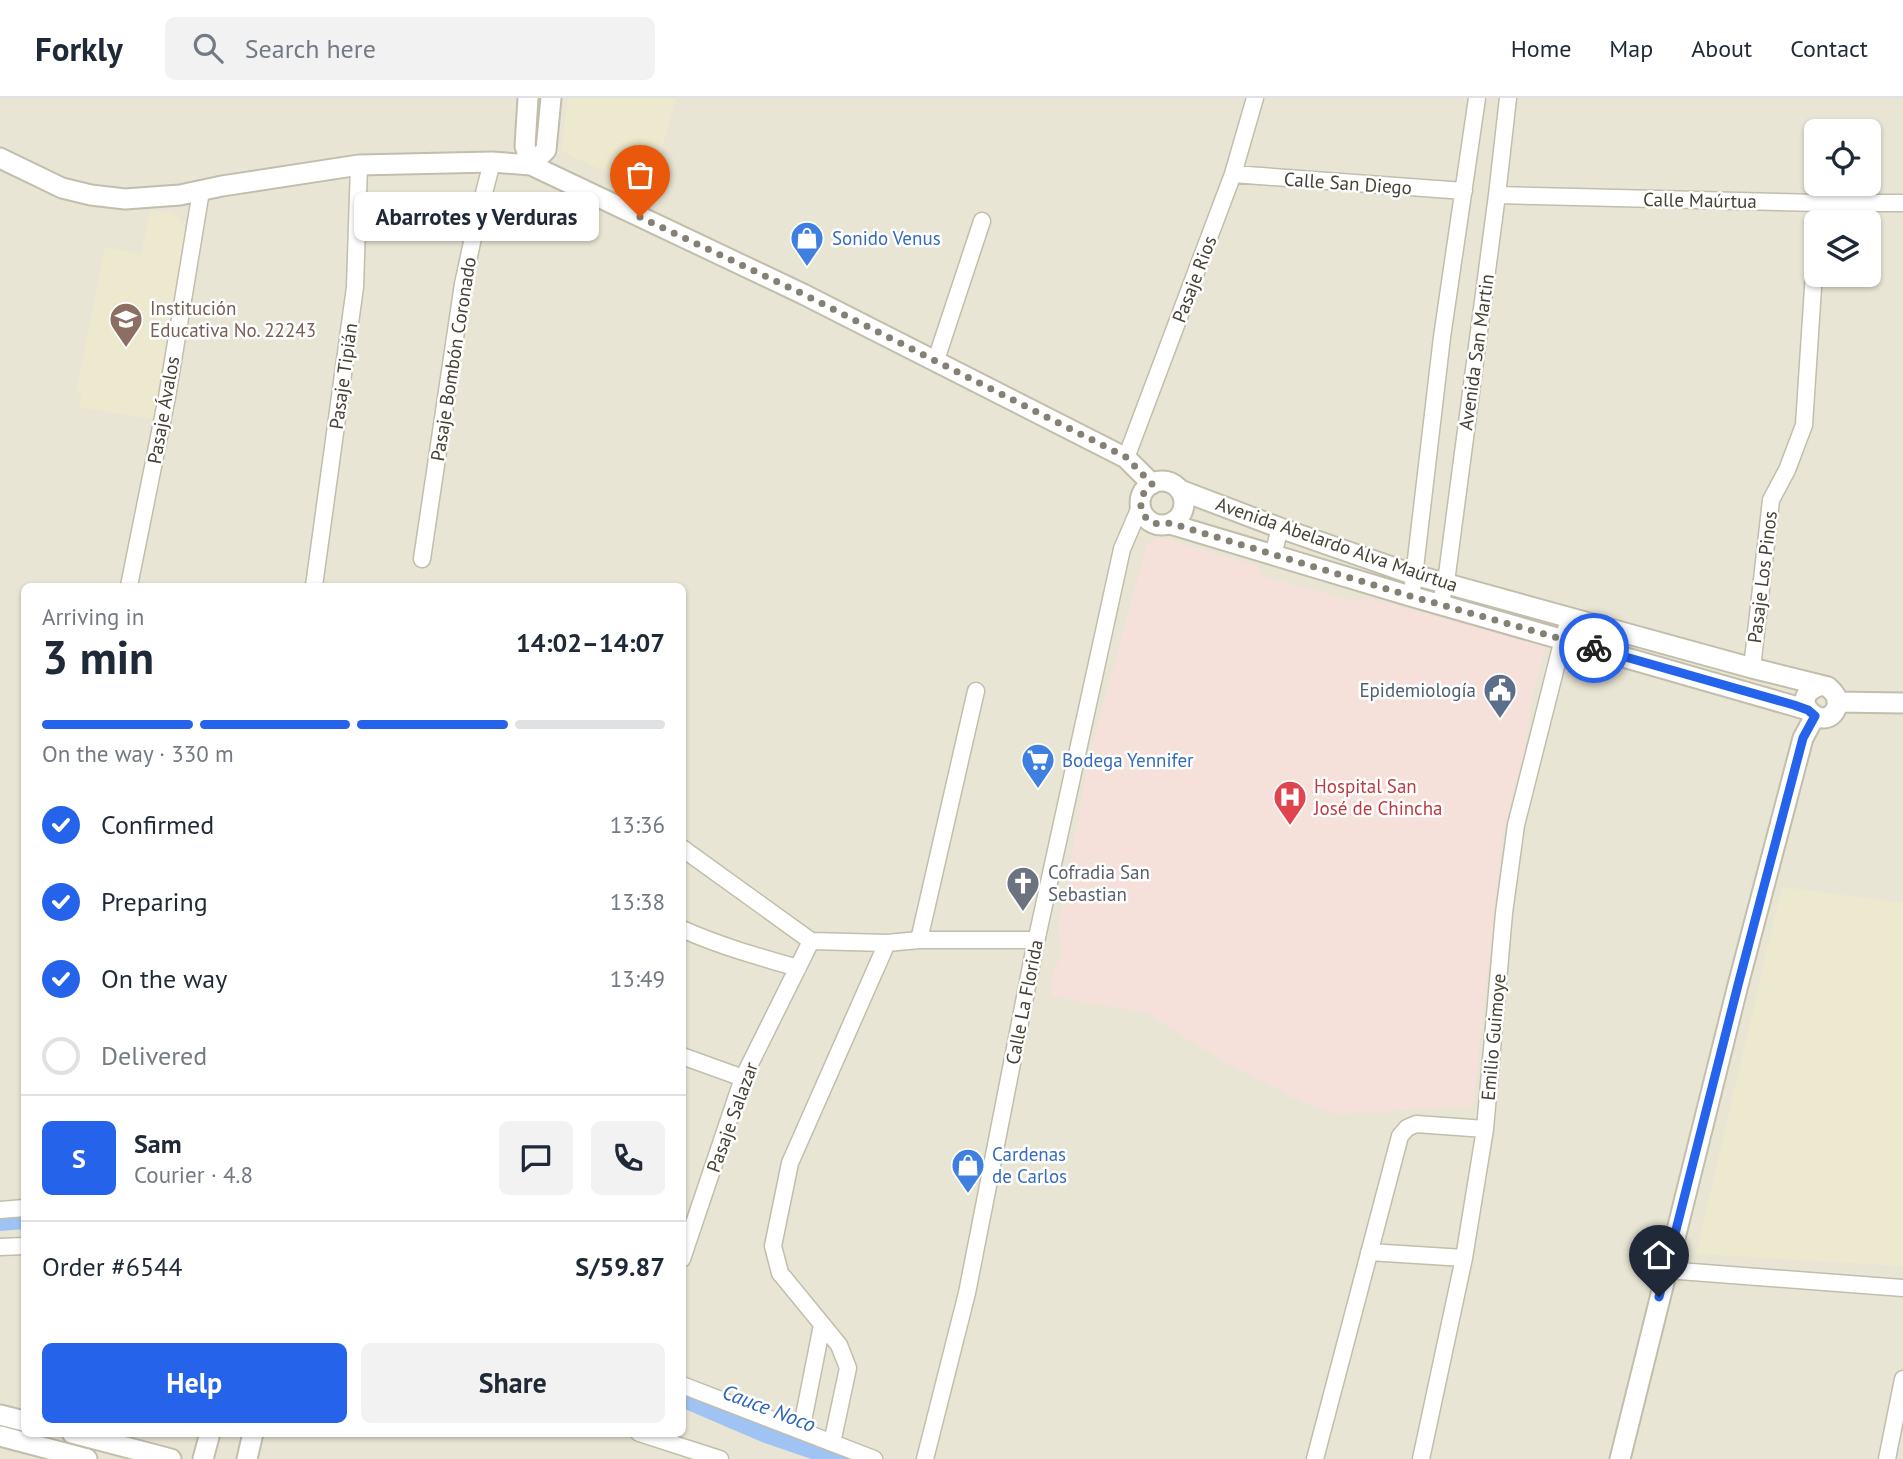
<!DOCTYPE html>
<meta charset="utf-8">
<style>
:root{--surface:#fff;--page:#f2f2f3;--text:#1f2937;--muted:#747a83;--line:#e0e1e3;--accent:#2563eb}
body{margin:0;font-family:"PT Sans",sans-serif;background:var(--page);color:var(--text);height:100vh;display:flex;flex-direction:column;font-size:26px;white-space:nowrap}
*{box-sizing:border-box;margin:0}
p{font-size:23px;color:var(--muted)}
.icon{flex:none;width:38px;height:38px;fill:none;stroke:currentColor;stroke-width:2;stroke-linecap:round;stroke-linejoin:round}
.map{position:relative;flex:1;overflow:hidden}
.sheet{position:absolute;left:21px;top:485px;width:665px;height:854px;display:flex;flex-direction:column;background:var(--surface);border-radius:10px;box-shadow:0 2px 5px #0004}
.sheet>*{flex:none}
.fabs{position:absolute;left:1804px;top:21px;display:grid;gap:14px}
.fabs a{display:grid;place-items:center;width:77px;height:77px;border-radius:10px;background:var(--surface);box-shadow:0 2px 5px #0004;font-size:35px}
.pin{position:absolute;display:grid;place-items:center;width:60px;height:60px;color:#fff;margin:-72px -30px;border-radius:50% 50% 50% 0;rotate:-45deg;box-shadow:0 0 7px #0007}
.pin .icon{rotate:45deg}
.courier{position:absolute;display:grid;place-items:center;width:70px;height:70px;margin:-35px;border:5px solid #2563eb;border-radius:50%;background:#fff;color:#222;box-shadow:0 2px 9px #0007}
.bubble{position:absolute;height:49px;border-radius:10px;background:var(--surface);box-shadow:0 2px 5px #0004;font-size:23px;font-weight:700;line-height:49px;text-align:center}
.headline em{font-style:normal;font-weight:700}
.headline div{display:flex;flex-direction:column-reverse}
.headline{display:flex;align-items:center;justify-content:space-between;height:119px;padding:0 21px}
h1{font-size:46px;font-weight:700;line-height:52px}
.bar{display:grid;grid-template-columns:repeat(4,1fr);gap:10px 7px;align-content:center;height:84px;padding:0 21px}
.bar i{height:9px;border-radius:5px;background:var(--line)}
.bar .current{background:var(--accent)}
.bar p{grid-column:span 4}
.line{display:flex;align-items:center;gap:18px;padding:0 21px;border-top:2px solid var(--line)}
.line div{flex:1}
.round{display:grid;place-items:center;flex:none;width:74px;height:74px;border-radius:10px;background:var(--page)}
ol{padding:0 21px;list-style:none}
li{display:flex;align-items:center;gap:21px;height:77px}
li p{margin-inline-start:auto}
li .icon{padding:7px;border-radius:50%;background:var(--accent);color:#fff;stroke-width:4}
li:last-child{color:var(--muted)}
li i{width:38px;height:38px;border:4px solid var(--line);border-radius:50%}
.cta{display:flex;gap:14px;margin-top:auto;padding:14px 21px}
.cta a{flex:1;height:80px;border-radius:10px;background:var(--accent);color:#fff;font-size:28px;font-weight:700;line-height:80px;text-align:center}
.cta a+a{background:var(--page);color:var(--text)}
header{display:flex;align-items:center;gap:42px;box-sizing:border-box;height:98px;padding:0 35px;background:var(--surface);border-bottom:2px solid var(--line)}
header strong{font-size:33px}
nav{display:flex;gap:38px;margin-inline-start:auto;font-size:24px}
.search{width:490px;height:63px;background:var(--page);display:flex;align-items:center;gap:18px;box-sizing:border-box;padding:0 24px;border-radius:10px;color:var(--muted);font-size:26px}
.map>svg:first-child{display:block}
</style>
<header>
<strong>Forkly</strong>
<div class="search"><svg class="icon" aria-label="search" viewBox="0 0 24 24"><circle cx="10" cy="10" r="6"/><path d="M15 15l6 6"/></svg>Search here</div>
<nav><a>Home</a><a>Map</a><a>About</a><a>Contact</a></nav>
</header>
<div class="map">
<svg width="1903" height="1361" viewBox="0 0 1903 1361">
<rect width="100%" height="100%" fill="#f4f2e6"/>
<path fill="#e8e5d4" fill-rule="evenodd" d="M0 0H1903V1361H0ZM1816 33H1869V86H1816ZM1816 124H1869V177H1816ZM24 488H682V1335H24Z"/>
<path fill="#ede9cf" d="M568 0H676L650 95 561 53Z
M150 113 174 115 189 135 156 322 79 309 82 296 76 295 105 149 141 156Z
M1782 789 1903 805V1168L1696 1156Z"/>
<path fill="#f5e1d9" d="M1159 439 1259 468 1264 479 1355 503 1368 500 1546 548 1532 600 1524 656 1503 735 1473 1008 1336 1016 1304 1005 1229 967 1147 915 1050 898 1054 871 1062 857 1058 831 1090 654 1147 446Z"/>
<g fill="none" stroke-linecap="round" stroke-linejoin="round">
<path stroke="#9fc4f3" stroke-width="18" d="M0 1124 24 1122
M682 1300 766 1336 839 1361"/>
<defs>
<path id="minor" d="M1233 76 1464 93
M1497 97 1819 105H1903
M1818 124 1819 105
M936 262 982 123
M1126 360 1233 76 1255 0
M1273 457 1280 430
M422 461 463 186 476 126 492 64
M1413 487 1442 239 1477 0
M129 488 167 299 201 93
M314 488 355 189 359 67
M1440 506 1446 484 1497 97 1508 0
M1752 570 1771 402 1787 372 1804 327 1816 144
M682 750 811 843 887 845 919 842H1036
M682 831C720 848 759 859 798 870
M919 842 976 593
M682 958 743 980
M0 1112 24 1110
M0 1149 24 1148
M1369 1154 1464 1160
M682 1161 743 980 811 843
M1666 1172 1903 1190
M682 1287 874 1361
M801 1333 822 1227
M639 1335 720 1361
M832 1345 848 1270 839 1247 780 1175 773 1148 790 1065 887 845
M925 1361 967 1195 1034 853 1122 451 1140 409
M1315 1361 1400 1038 1407 1030 1416 1026 1485 1031
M1421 1361 1464 1160 1485 1031 1504 815 1516 727 1563 541 1570 519
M1887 1361 1903 1281"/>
<path id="tertiary" d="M528 0 525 48 531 67
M0 60 62 90 91 97 125 101 180 97 222 88 359 67 492 64 531 67 803 196 1126 360 1152 386
M531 67 546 52 551 0
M1140 405a22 22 0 1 1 44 0a22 22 0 1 1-44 0Z
M1180 392 1280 430 1415 477 1752 570 1828 589C1834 594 1839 600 1837 608 1827 639 1783 601 1819 588
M1170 426 1410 498 1808 612
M1837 604 1903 605
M0 1317 24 1323
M72 1335 171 1361
M0 1338 87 1361
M203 1361 210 1335
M247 1361 253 1335
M1620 1361 1738 887 1803 640 1815 618"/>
</defs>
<use href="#minor" stroke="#c2beab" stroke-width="19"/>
<use href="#tertiary" stroke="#c2beab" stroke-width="23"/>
<use href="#minor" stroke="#fff" stroke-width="16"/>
<use href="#tertiary" stroke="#fff" stroke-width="19"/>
</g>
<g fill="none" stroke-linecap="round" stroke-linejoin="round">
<path stroke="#848073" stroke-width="7" stroke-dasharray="0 12.6" d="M640 119 803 196 1126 359 1152 386C1130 403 1143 432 1170 425L1410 498 1594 550"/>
<path stroke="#2563eb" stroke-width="9" d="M1594 550 1794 607 1808 612 1815 618 1803 640 1738 887 1659 1199"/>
</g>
<defs>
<symbol id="shop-pin" viewBox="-11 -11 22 30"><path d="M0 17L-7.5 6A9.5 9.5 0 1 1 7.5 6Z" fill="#3f7fe0" stroke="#fff"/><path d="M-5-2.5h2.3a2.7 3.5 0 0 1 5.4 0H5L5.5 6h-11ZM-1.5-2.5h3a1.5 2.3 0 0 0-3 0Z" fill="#fff"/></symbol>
<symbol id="school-pin" viewBox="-11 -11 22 30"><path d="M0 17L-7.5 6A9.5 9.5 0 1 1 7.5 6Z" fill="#8d6e63" stroke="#fff"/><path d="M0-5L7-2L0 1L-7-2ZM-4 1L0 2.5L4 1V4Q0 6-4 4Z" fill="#fff"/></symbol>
<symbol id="civic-pin" viewBox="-11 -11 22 30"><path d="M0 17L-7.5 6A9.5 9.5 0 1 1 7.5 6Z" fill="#5c6f8a" stroke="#fff"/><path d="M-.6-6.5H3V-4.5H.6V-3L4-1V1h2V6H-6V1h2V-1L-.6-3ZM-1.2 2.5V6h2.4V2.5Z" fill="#fff"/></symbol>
<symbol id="supermarket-pin" viewBox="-11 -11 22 30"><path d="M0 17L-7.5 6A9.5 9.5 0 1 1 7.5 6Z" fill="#3f7fe0" stroke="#fff"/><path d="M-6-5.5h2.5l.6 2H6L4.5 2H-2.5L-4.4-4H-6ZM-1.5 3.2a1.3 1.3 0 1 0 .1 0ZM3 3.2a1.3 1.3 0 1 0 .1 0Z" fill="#fff"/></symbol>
<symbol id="hospital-pin" viewBox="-11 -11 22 30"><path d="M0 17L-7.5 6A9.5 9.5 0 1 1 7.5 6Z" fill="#e0444e" stroke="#fff"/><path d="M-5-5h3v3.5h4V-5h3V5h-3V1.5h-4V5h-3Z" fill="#fff"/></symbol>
<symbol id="church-pin" viewBox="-11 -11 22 30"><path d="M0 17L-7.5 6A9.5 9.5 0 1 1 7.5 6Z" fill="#6b7280" stroke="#fff"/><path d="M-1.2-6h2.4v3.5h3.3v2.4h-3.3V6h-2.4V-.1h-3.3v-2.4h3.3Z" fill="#fff"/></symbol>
</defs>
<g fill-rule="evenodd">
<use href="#shop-pin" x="788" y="121" width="38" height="52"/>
<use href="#school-pin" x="107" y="202" width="38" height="52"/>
<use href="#civic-pin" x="1481" y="573" width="38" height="52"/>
<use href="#supermarket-pin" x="1019" y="643" width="38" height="52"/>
<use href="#hospital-pin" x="1271" y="680" width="38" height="52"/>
<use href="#church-pin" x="1004" y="766" width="38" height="52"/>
<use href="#shop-pin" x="949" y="1048" width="38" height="52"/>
</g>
<g text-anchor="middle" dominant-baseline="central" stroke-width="5" stroke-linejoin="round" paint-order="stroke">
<g font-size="19" fill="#474235" stroke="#fff">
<text transform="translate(1348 85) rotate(4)">Calle San Diego</text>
<text transform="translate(1700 102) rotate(1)">Calle Maúrtua</text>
<text transform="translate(1194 181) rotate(-69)">Pasaje Rios</text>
<text transform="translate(1476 254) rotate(-82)">Avenida San Martin</text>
<text transform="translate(453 261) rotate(-81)">Pasaje Bombón Coronado</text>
<text transform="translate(343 278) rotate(-82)">Pasaje Tipián</text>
<text transform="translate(163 312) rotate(-80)">Pasaje Ávalos</text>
<text transform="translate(1337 446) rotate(19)">Avenida Abelardo Alva Maúrtua</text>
<text transform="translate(1762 479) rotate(-83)">Pasaje Los Pinos</text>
<text transform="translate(1024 904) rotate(-79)">Calle La Florida</text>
<text transform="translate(1493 939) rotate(-85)">Emilio Guimoye</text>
<text transform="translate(732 1019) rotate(-70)">Pasaje Salazar</text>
</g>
<g font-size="19" fill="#366cbe" stroke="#fff" text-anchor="start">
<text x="832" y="140">Sonido Venus</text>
<text x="1062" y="662">Bodega Yennifer</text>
<text x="992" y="1056">Cardenas<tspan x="992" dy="22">de Carlos</tspan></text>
</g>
<g font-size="19" fill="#785e54" stroke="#fff" text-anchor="start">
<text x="150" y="210">Institución<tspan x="150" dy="22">Educativa No. 22243</tspan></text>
</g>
<g font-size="19" fill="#4e5e75" stroke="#fff" text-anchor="end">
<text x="1476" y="592">Epidemiología</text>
</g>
<g font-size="19" fill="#be3a42" stroke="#fff" text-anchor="start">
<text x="1314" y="688">Hospital San<tspan x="1314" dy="22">José de Chincha</tspan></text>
</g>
<g font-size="19" fill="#5b616d" stroke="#fff" text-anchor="start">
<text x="1048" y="774">Cofradia San<tspan x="1048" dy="22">Sebastian</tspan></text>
</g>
<g font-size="21" font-style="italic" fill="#2a65b7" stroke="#fff">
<text transform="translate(769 1310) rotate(21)">Cauce Noco</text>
</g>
</g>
</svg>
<div class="fabs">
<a><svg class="icon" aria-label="locate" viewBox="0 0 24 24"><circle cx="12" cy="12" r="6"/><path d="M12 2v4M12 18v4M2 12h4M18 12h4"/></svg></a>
<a><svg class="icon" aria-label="layers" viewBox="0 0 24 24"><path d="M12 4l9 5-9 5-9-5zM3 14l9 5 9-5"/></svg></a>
</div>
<div class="pin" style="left:640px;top:119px;background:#ea580c"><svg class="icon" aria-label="bag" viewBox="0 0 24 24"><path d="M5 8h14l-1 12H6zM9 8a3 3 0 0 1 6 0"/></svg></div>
<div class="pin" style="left:1659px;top:1199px;background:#1f2937"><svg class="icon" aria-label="home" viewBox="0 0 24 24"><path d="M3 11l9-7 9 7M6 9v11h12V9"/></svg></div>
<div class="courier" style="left:1594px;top:550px"><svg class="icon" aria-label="bike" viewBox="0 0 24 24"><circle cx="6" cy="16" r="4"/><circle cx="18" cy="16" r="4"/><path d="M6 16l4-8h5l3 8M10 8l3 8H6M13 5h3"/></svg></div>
<div class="bubble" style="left:354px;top:94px;width:245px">Abarrotes y Verduras</div>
<section class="sheet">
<div class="headline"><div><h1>3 min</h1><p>Arriving in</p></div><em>14:02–14:07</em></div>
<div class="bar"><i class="current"></i><i class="current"></i><i class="current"></i><i></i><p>On the way · 330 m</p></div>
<ol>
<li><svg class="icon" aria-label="check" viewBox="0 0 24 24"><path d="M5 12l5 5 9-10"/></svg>Confirmed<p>13:36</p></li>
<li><svg class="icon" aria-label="check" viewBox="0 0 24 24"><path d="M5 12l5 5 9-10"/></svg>Preparing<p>13:38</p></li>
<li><svg class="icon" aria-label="check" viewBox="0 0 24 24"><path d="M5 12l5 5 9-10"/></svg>On the way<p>13:49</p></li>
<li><i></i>Delivered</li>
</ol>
<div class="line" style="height:126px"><b class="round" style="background:var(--accent);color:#fff">S</b><div><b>Sam</b><p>Courier · 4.8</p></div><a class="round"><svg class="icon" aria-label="chat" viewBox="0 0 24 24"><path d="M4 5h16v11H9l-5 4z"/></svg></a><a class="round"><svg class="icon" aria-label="phone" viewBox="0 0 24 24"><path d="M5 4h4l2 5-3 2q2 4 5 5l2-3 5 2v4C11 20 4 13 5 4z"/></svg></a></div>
<div class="line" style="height:91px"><div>Order #6544</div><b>S/59.87</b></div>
<div class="cta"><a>Help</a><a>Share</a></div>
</section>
</div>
